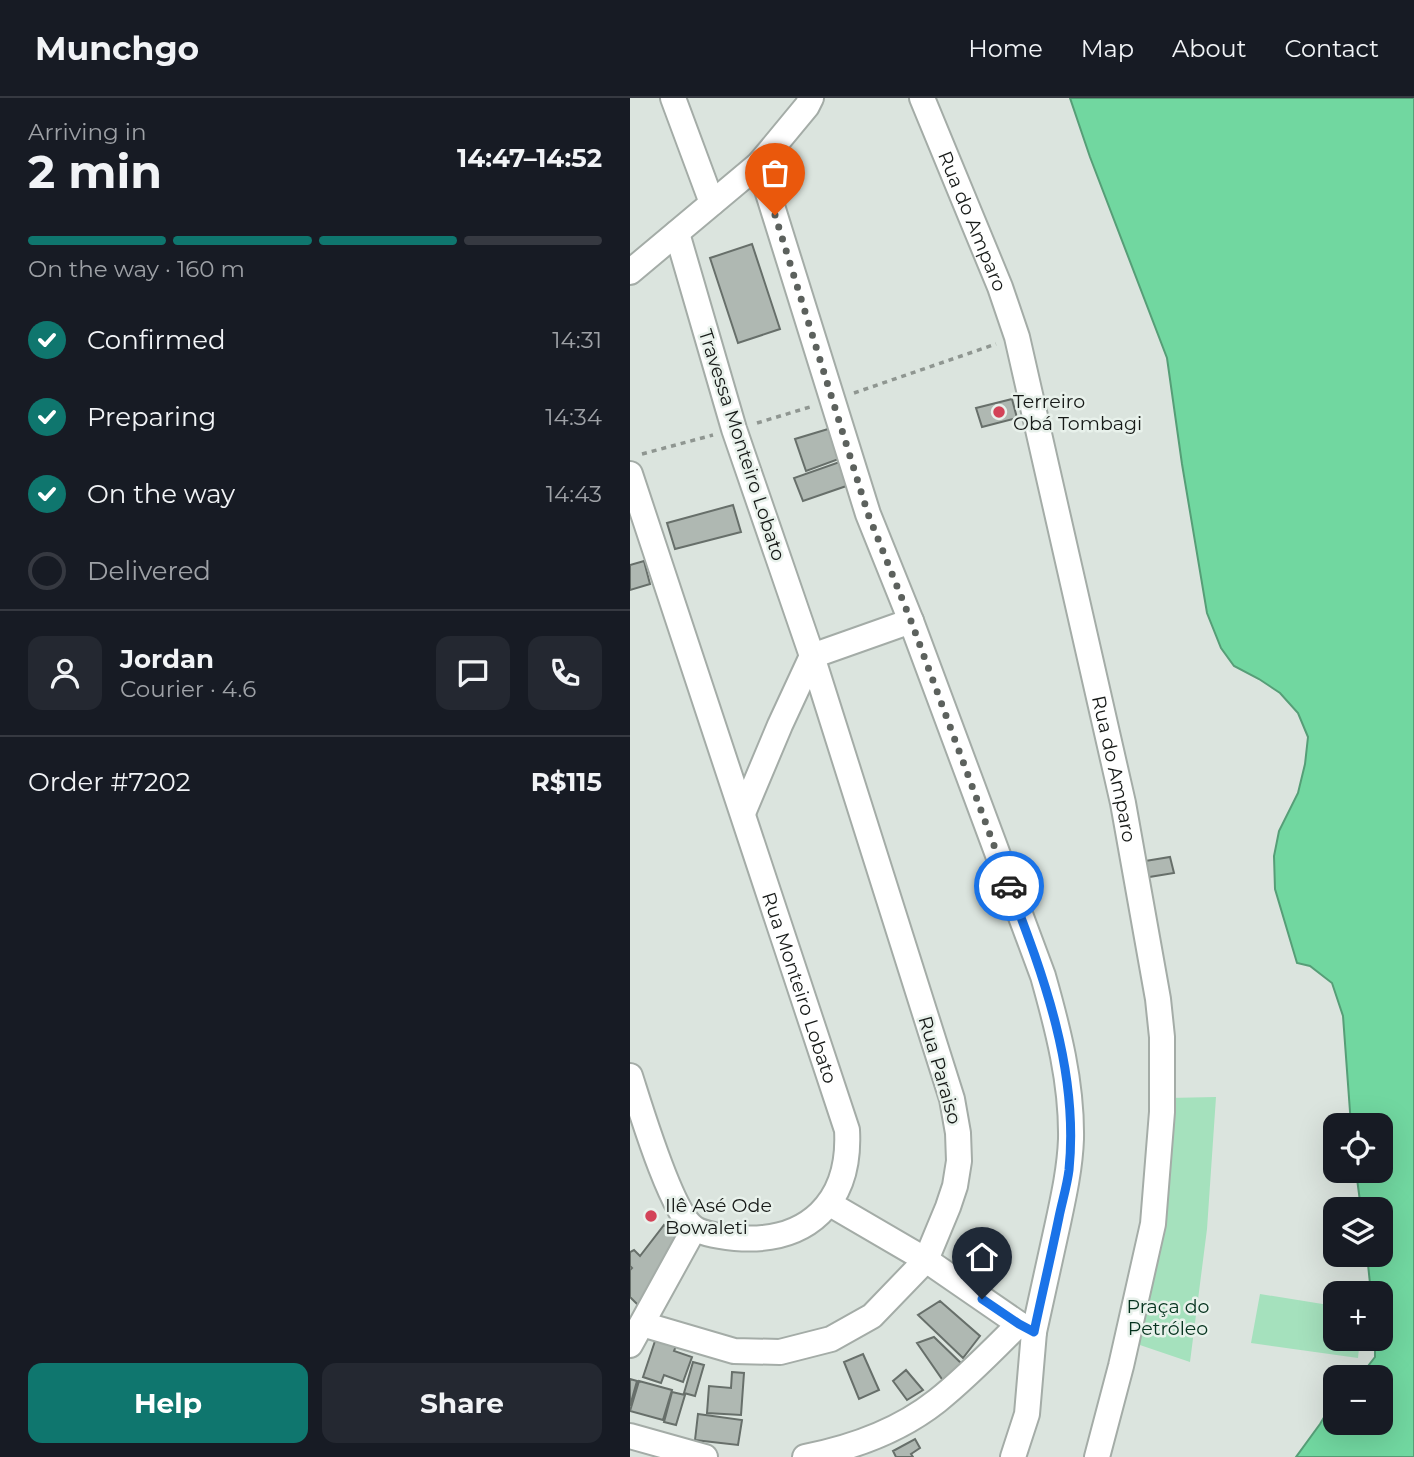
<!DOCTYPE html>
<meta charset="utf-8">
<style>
:root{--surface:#171b24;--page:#242831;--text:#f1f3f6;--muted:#9ea1a6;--line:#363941;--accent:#0f766e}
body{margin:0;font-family:Montserrat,sans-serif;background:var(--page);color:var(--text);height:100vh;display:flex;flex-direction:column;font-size:26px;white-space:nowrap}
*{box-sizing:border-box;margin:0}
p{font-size:23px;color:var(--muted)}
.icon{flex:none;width:38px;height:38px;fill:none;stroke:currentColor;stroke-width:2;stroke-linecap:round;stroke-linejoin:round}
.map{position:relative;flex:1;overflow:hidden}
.side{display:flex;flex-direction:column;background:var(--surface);width:630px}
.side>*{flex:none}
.fabs{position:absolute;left:693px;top:1015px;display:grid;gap:14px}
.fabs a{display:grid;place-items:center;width:70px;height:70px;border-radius:14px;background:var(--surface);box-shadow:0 7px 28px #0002;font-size:35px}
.pin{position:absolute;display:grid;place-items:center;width:60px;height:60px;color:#fff;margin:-72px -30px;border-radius:50% 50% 50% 0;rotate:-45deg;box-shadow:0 0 7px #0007}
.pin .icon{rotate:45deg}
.courier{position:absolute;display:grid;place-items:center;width:70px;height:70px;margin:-35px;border:5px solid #1a73e8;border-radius:50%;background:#fff;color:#222;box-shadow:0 2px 9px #0007}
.head em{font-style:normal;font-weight:700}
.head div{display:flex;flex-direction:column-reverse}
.head{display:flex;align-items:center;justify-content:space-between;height:119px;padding:0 28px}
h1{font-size:46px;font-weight:700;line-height:52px}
.bar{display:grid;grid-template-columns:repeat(4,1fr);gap:10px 7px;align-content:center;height:84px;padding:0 28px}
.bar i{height:9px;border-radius:5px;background:var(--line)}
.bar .selected{background:var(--accent)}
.bar p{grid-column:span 4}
.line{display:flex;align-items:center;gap:18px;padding:0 28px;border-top:2px solid var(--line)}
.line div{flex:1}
.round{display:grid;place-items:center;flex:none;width:74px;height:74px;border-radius:14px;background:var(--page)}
ol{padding:0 28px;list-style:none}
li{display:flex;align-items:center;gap:21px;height:77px}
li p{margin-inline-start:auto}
li .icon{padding:7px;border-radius:50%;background:var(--accent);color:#fff;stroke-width:4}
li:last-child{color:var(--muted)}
li i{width:38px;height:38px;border:4px solid var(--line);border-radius:50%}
.button{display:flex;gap:14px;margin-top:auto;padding:14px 28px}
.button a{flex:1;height:80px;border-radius:14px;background:var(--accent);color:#fff;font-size:28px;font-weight:700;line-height:80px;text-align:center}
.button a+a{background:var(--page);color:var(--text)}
header{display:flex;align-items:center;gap:42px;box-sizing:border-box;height:98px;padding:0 35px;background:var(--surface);border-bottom:2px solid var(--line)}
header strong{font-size:33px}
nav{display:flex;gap:38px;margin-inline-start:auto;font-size:24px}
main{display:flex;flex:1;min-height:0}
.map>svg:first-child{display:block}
</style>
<header>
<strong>Munchgo</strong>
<nav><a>Home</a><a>Map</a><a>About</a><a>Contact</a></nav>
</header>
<main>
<section class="side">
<div class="head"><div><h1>2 min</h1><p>Arriving in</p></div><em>14:47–14:52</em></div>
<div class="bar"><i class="selected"></i><i class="selected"></i><i class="selected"></i><i></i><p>On the way · 160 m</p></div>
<ol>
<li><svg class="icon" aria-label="check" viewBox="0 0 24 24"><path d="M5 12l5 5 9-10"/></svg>Confirmed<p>14:31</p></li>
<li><svg class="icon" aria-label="check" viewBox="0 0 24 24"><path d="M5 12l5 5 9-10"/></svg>Preparing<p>14:34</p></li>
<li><svg class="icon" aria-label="check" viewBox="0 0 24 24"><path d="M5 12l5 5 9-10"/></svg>On the way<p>14:43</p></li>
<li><i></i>Delivered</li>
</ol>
<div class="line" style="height:126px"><a class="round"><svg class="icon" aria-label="person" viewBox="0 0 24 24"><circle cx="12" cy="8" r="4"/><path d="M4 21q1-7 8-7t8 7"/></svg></a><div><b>Jordan</b><p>Courier · 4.6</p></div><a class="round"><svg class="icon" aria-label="chat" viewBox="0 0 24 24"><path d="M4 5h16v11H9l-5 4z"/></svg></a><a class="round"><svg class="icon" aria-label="phone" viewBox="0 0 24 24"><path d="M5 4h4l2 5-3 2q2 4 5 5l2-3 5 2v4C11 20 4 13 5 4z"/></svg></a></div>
<div class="line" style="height:91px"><div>Order #7202</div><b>R$115</b></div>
<div class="button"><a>Help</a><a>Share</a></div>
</section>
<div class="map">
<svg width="784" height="1359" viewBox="0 0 784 1359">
<rect width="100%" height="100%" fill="#dbe4de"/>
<path fill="#a5e1bd" d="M586 999 577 1131 560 1264 504 1245 538 1000Z
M630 1196 705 1208V1241H730L728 1260 621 1245Z"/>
<path fill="#71d7a0" stroke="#569e77" stroke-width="2" d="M440 0H784V1359H666L690 1326 705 1301V1325H751V1279H724L738 1268 745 1259V1241H751V1195H741L737 1157H751V1111H731L726 1073H751V1027H721L713 918 702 885 680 868 667 865 645 791 644 758 649 733 668 695 675 666 678 639 668 615 650 595 629 581 604 568 591 550 577 515 552 366 537 260 460 59Z"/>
<path fill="#afb8b2" stroke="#676f6a" stroke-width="2" d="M122 146 150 231 108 245 80 160Z
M382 301 387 320 352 329 346 310Z
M208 328 217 358 176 373 165 341Z
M218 361 225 385 173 403 164 380Z
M103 407 111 434 45 451 37 425Z
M14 463 20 486 0 492V467Z
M540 759 544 775 513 780 509 764Z
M34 1127 52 1143 9 1208 0 1199V1172L2 1170 0 1168V1154L4 1152 10 1158Z
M310 1203 350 1238 333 1260 288 1217Z
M304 1239 334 1268 314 1284 287 1245Z
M26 1240 46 1248 44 1253 62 1259 53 1284 34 1277 31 1285 13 1279Z
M233 1256 249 1292 229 1301 214 1264Z
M63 1264 74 1267 65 1298 54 1295Z
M276 1272 293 1292 277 1302 263 1283Z
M102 1274 114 1275 111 1317 77 1315 79 1288 101 1290Z
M0 1281 7 1283 0 1308Z
M9 1283 42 1292 33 1322 0 1313Z
M42 1294 55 1297 46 1327 34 1324Z
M68 1316 112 1322 108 1347 65 1342Z
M285 1341 290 1350 281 1356 283 1359H266L263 1353Z"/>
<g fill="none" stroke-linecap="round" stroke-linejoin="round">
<defs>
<g id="minor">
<path d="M43 0 82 105"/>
<path id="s1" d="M292 0 370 189 387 239 493 705 528 901 532 939V1014L523 1126 491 1268 467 1359"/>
<path d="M129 66 238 416 281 523 413 878C428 931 442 985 441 1041 440 1069 434 1097 428 1125 420 1161 412 1198 404 1234"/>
<path d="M0 174 129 66 177 8 181 0"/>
<path id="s2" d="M0 376 217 1032C221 1104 178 1146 105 1140 95 1139 72 1136 64 1130 41 1114 10 1009 0 978"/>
<path d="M113 715 150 627 182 558 281 523"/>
<path d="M200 1106 296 1162 389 1226 404 1234 397 1316 383 1359"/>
<path d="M12 1226 104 1253 150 1254 201 1241 242 1218 296 1162 318 1109 325 1088 329 1063 328 1035 322 1001 182 558 104 331 47 135"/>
<path d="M0 1247 64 1131"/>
<path d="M0 1338 75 1359"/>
<path d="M175 1359C221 1350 269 1333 307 1303 336 1280 362 1253 389 1226"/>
</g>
</defs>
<use href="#minor" stroke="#a4aca7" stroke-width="28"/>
<path stroke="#8f9691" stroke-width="3.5" stroke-dasharray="5 5" stroke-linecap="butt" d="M224 295 366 246
M127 325 180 309
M12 356 83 337"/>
<use href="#minor" stroke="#fff" stroke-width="24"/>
</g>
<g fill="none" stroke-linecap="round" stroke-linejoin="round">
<path stroke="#5c615d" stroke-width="7" stroke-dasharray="0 12.6" d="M145 117 238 416 281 523 379 788"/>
<path stroke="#1a73e8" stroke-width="9" d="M352 1201 389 1226 404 1234C412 1196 421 1158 429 1119 432 1104 437 1088 439 1072 449 973 414 879 379 788"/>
</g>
<g fill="#d34358" stroke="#e8f1eb" stroke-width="2.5">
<circle cx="369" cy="314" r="7"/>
<circle cx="21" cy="1118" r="7"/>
</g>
<g text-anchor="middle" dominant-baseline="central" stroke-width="5" stroke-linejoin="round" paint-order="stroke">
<g font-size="19" fill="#171a18" stroke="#e8f1eb">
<text stroke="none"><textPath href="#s1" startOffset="133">Rua do Amparo</textPath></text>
<text transform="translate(112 347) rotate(72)">Travessa Monteiro Lobato</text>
<text stroke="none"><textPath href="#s1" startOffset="700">Rua do Amparo</textPath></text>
<text stroke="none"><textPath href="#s2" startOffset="541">Rua Monteiro Lobato</textPath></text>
<text transform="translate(310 972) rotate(74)">Rua Paraiso</text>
</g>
<g font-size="19" fill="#171a18" stroke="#e8f1eb" text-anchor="start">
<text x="383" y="303">Terreiro<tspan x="383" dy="22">Obá Tombagi</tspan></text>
<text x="35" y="1107">Ilê Asé Ode<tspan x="35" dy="22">Bowaleti</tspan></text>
</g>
<g font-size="19" fill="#05331e" stroke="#e8f1eb">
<text x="538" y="1208">Praça do<tspan x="538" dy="22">Petróleo</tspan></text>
</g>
</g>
</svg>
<div class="fabs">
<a><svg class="icon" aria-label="locate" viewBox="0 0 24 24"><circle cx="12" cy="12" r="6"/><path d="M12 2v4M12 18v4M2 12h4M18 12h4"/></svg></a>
<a><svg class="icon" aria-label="layers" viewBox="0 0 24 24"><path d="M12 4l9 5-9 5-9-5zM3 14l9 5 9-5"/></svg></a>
<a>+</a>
<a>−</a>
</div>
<div class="pin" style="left:145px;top:117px;background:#ea580c"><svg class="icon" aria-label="bag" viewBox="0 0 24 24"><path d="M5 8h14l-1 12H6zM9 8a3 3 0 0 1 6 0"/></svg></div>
<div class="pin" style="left:352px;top:1201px;background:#1f2937"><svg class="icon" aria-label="home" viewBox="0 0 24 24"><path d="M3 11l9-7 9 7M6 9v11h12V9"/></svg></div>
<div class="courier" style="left:379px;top:788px"><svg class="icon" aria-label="car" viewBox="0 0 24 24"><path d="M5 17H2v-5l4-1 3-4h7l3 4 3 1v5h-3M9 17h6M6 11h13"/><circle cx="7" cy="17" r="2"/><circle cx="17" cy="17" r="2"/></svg></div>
</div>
</main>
